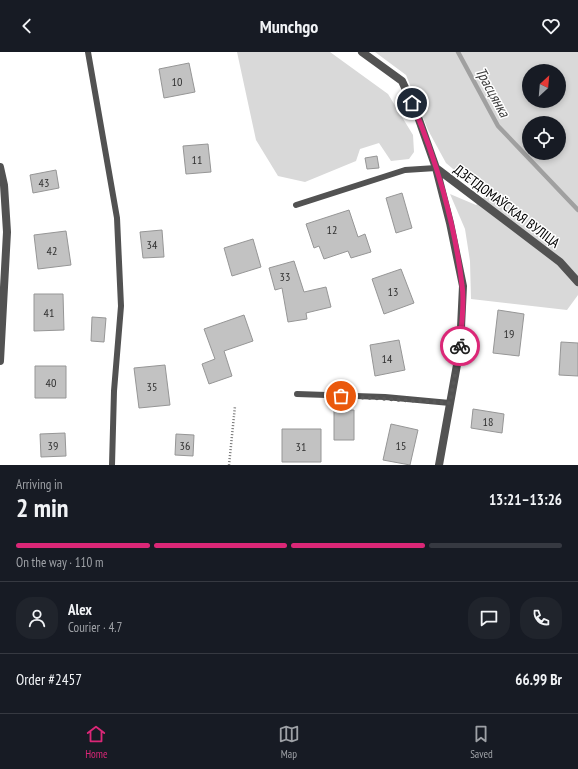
<!DOCTYPE html>
<meta charset="utf-8">
<style>
:root{--surface:#171b24;--page:#20242c;--text:#f1f3f6;--muted:#9ea1a6;--line:#363941;--accent:#db2777}
body{margin:0;font-family:"PT Sans Narrow",sans-serif;background:var(--page);color:var(--text);height:100vh;display:flex;flex-direction:column;font-size:15px;white-space:nowrap}
*{box-sizing:border-box;margin:0}
p{font-size:13px;color:var(--muted)}
.icon{flex:none;width:22px;height:22px;fill:none;stroke:currentColor;stroke-width:2;stroke-linecap:round;stroke-linejoin:round}
.map{position:relative;height:413px;overflow:hidden}
.drawer{display:flex;flex-direction:column;background:var(--surface);flex:1}
.drawer>*{flex:none}
.needle{width:26px;rotate:26deg}
.fabs{position:absolute;left:522px;top:12px;display:grid;gap:8px}
.fabs a{display:grid;place-items:center;width:44px;height:44px;border-radius:50%;background:var(--surface);box-shadow:0 2px 6px #0003;font-size:20px}
.pin{position:absolute;display:grid;place-items:center;width:34px;height:34px;color:#fff;margin:-17px;border:2px solid #fff;border-radius:50%;box-shadow:0 1px 4px #0007}
.courier{position:absolute;display:grid;place-items:center;width:40px;height:40px;margin:-20px;border:3px solid #db2777;border-radius:50%;background:#fff;color:#222;box-shadow:0 1px 5px #0007}
.overview em{font-style:normal;font-weight:600}
.overview div{display:flex;flex-direction:column-reverse}
.overview{display:flex;align-items:center;justify-content:space-between;height:68px;padding:0 16px}
h1{font-size:26px;font-weight:600;line-height:30px}
.bar{display:grid;grid-template-columns:repeat(4,1fr);gap:6px 4px;align-content:center;height:48px;padding:0 16px}
.bar i{height:5px;border-radius:3px;background:var(--line)}
.bar .on{background:var(--accent)}
.bar p{grid-column:span 4}
.line{display:flex;align-items:center;gap:10px;padding:0 16px;border-top:1px solid var(--line)}
.line div{flex:1}
.round{display:grid;place-items:center;flex:none;width:42px;height:42px;border-radius:16px;background:var(--page)}
header{display:flex;justify-content:space-between;align-items:center;height:52px;padding:0 16px;background:var(--surface);font-size:18px;font-weight:600}
.dock{display:flex;justify-content:space-around;align-items:center;height:56px;border-top:1px solid var(--line);background:var(--surface);font-size:11px;color:var(--muted)}
.dock a{display:grid;justify-items:center;gap:2px}
.dock .on{color:var(--accent)}
.map>svg:first-child{display:block}
</style>
<header><svg class="icon" aria-label="back" viewBox="0 0 24 24"><path d="M15 5l-7 7 7 7"/></svg>Munchgo<svg class="icon" aria-label="heart" viewBox="0 0 24 24"><path d="M12 20l-8-8c-3-5 5-10 8-4 3-6 11-1 8 4z"/></svg></header>
<div class="map">
<svg width="578" height="413" viewBox="0 0 578 413">
<rect width="100%" height="100%" fill="#fff"/>
<path fill="#d9d9d9" fill-rule="evenodd" d="M237 0H330L388 42 413 83 414 100 409 107 391 109 379 91 360 97 356 109 305 130 278 124 256 88Z
M375 0H578V243L567 258 471 247 470 209 465 177 450 142 476 153 485 144 446 111 428 78 406 23ZM529 19H559V49H529ZM529 71H559V101H529Z"/>
<g fill="none" stroke-linecap="round" stroke-linejoin="round">
<path stroke="#a0a0a0" stroke-width="4.5" d="M458 0 498 74 578 158"/>
</g>
<path fill="#c2c2c2" stroke="#969696" d="M189 11 195 40 164 46 159 17Z
M208 92 211 120 186 122 183 94Z
M377 104 379 116 367 117 365 106Z
M56 118 59 136 33 141 30 123Z
M402 141 412 176 396 181 386 146Z
M349 158 358 185 365 182 371 200 351 206 348 199 324 207 319 194 314 196 306 172Z
M162 178 164 205 143 206 140 180Z
M66 179 71 213 38 217 34 183Z
M253 187 261 215 232 224 224 196Z
M294 209 304 240 326 235 331 255 306 261 307 267 288 270 282 236 275 238 269 216Z
M401 217 414 251 384 262 372 227Z
M34 242H63L64 278 34 279Z
M498 258 524 262 519 304 493 301Z
M244 263 253 289 224 299 232 324 209 332 202 312 215 307 204 277Z
M92 265 106 266 104 290 91 289Z
M399 288 405 318 375 324 370 293Z
M561 290 578 291V324L559 323Z
M165 313 170 353 139 356 134 316Z
M35 314H66V346H35Z
M473 357 504 362 502 381 471 376Z
M334 358H354V388H334Z
M391 372 418 378 410 413 383 408Z
M282 377H321V410H282Z
M65 381 66 404 41 405 40 382Z
M176 382 194 383 193 404 175 403Z"/>
<g fill="none" stroke-linecap="round" stroke-linejoin="round">
<path stroke="#747474" stroke-width="2.5" stroke-dasharray="1 2" stroke-linecap="butt" d="M229 413 235 354"/>
<path stroke="#525252" stroke-width="6" d="M88 0 117 166 121 254 114 339 112 413
M296 153 405 118 436 116
M297 342 385 345 450 351"/>
<path stroke="#525252" stroke-width="8" d="M362 0 402 29 417 62 436 116 560 210 578 230
M0 115 4 133 7 180 0 309
M436 116 450 171 463 234 460 296 439 413"/>
</g>
<g fill="none" stroke-linecap="round" stroke-linejoin="round">
<path stroke="#595959" stroke-width="4" stroke-dasharray="0 7.2" d="M341 344 450 351 460 294"/>
<path stroke="#db2777" stroke-width="5" d="M412 51C436 106 455 173 462 233 465 252 461 274 460 294"/>
</g>
<g text-anchor="middle" dominant-baseline="central" stroke-width="3" stroke-linejoin="round" paint-order="stroke">
<g font-size="12" fill="#303030">
<text x="177" y="29">10</text>
<text x="197" y="107">11</text>
<text x="44" y="130">43</text>
<text x="332" y="177">12</text>
<text x="152" y="192">34</text>
<text x="52" y="198">42</text>
<text x="285" y="224">33</text>
<text x="393" y="239">13</text>
<text x="49" y="260">41</text>
<text x="509" y="281">19</text>
<text x="387" y="306">14</text>
<text x="51" y="330">40</text>
<text x="152" y="334">35</text>
<text x="488" y="369">18</text>
<text x="53" y="393">39</text>
<text x="185" y="393">36</text>
<text x="401" y="393">15</text>
<text x="301" y="394">31</text>
</g>
<g font-size="14" fill="#000" stroke="#fff">
<text transform="translate(507 154) rotate(37)">ДЗЕТДОМАЎСКАЯ ВУЛІЦА</text>
</g>
<g font-size="15" font-style="italic" fill="#414141" stroke="#fff">
<text transform="translate(493 40) rotate(61)">Трасцянка</text>
</g>
</g>
</svg>
<div class="fabs">
<a><svg class="needle" viewBox="-14 -14 28 28"><path d="M0-13l5 13h-10z" fill="#e53935"/><path d="M0 13l5-13h-10z" fill="#9ea1a6"/></svg></a>
<a><svg class="icon" aria-label="locate" viewBox="0 0 24 24"><circle cx="12" cy="12" r="6"/><path d="M12 2v4M12 18v4M2 12h4M18 12h4"/></svg></a>
</div>
<div class="pin" style="left:341px;top:344px;background:#ea580c"><svg class="icon" aria-label="bag" viewBox="0 0 24 24"><path d="M5 8h14l-1 12H6zM9 8a3 3 0 0 1 6 0"/></svg></div>
<div class="pin" style="left:412px;top:51px;background:#1f2937"><svg class="icon" aria-label="home" viewBox="0 0 24 24"><path d="M3 11l9-7 9 7M6 9v11h12V9"/></svg></div>
<div class="courier" style="left:460px;top:294px"><svg class="icon" aria-label="bike" viewBox="0 0 24 24"><circle cx="6" cy="16" r="4"/><circle cx="18" cy="16" r="4"/><path d="M6 16l4-8h5l3 8M10 8l3 8H6M13 5h3"/></svg></div>
</div>
<section class="drawer">
<div class="overview"><div><h1>2 min</h1><p>Arriving in</p></div><em>13:21–13:26</em></div>
<div class="bar"><i class="on"></i><i class="on"></i><i class="on"></i><i></i><p>On the way · 110 m</p></div>
<div class="line" style="height:72px"><a class="round"><svg class="icon" aria-label="person" viewBox="0 0 24 24"><circle cx="12" cy="8" r="4"/><path d="M4 21q1-7 8-7t8 7"/></svg></a><div><b>Alex</b><p>Courier · 4.7</p></div><a class="round"><svg class="icon" aria-label="chat" viewBox="0 0 24 24"><path d="M4 5h16v11H9l-5 4z"/></svg></a><a class="round"><svg class="icon" aria-label="phone" viewBox="0 0 24 24"><path d="M5 4h4l2 5-3 2q2 4 5 5l2-3 5 2v4C11 20 4 13 5 4z"/></svg></a></div>
<div class="line" style="height:52px"><div>Order #2457</div><b>66.99 Br</b></div>
</section>
<nav class="dock">
<a class="on"><svg class="icon" aria-label="home" viewBox="0 0 24 24"><path d="M3 11l9-7 9 7M6 9v11h12V9"/></svg>Home</a>
<a><svg class="icon" aria-label="map" viewBox="0 0 24 24"><path d="M3 6l6-2 6 2 6-2v14l-6 2-6-2-6 2zM9 4v14M15 6v14"/></svg>Map</a>
<a><svg class="icon" aria-label="saved" viewBox="0 0 24 24"><path d="M7 4h10v16l-5-4-5 4z"/></svg>Saved</a>
</nav>
